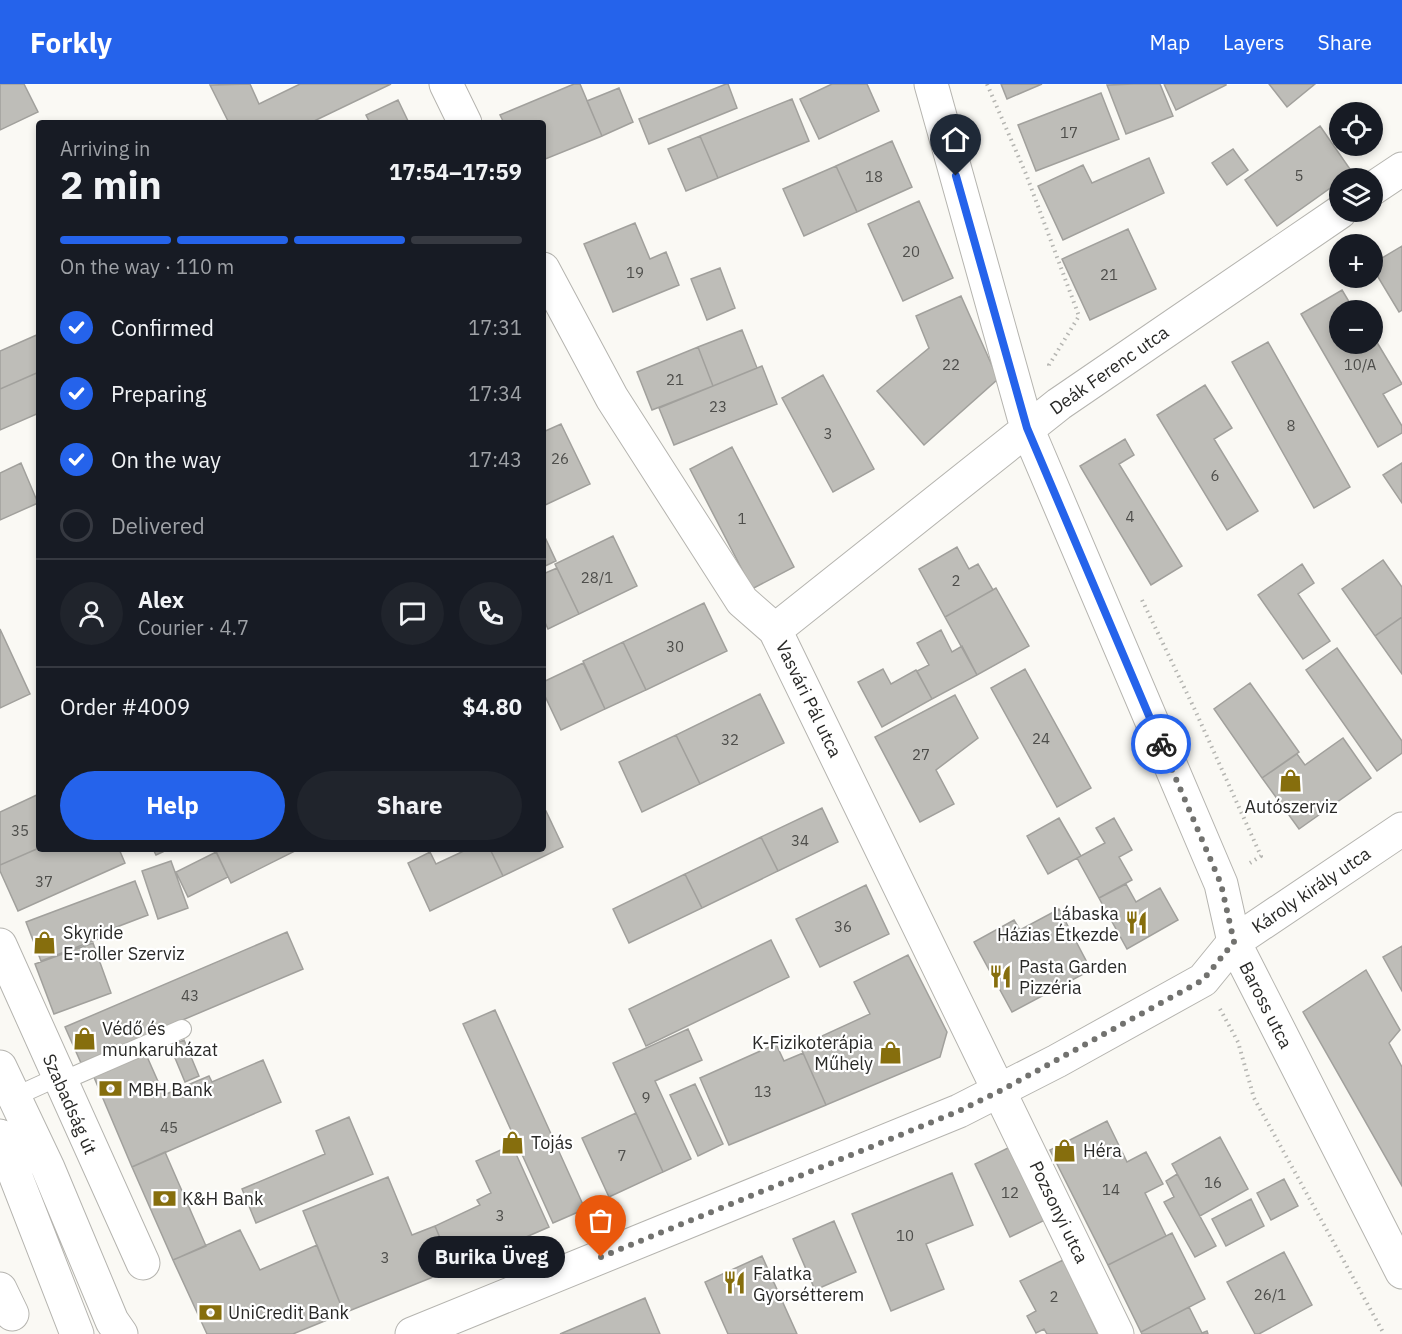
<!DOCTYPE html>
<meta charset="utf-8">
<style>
:root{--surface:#171b24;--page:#20242c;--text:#f1f3f6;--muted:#9ea1a6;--line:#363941;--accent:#2563eb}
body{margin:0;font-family:"IBM Plex Sans",sans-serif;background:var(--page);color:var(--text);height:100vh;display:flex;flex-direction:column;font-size:22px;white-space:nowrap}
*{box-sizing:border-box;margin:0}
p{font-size:20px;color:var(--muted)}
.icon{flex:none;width:33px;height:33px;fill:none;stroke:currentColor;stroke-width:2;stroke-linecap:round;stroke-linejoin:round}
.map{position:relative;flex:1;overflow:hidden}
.side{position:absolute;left:36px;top:36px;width:510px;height:732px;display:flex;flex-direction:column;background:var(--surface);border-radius:6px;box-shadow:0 3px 9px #0003}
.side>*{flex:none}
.buttons{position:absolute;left:1329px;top:18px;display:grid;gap:12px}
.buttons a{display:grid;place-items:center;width:54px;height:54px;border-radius:50%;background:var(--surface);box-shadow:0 3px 9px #0003;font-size:30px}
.pin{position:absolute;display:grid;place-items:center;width:51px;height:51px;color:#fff;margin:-62px -26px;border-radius:50% 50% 50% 0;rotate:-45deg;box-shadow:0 0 6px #0007}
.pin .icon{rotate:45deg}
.courier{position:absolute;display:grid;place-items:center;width:60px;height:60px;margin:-30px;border:4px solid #2563eb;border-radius:50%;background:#fff;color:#222;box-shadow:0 2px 8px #0007}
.bubble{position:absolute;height:42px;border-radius:21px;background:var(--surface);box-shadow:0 3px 9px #0003;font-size:20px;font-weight:700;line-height:42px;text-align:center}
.headline em{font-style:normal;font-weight:700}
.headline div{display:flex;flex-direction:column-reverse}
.headline{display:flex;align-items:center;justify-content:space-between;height:102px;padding:0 24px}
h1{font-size:39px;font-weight:700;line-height:45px}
.bar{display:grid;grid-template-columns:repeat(4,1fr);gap:9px 6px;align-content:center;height:72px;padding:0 24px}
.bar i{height:8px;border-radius:4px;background:var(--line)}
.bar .selected{background:var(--accent)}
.bar p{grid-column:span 4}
.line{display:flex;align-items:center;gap:15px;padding:0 24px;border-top:2px solid var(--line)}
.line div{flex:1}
.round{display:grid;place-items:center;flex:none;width:63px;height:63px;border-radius:32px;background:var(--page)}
ol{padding:0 24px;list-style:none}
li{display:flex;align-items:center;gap:18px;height:66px}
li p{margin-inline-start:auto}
li .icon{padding:6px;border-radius:50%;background:var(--accent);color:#fff;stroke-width:4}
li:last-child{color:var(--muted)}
li i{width:33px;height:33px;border:3px solid var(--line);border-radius:50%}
.button{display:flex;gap:12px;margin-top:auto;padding:12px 24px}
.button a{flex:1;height:69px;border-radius:36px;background:var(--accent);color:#fff;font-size:24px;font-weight:700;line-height:69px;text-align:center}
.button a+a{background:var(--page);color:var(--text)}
header{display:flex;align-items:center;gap:36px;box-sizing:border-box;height:84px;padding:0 30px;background:var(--accent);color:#fff}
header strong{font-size:28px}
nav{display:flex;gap:33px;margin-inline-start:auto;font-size:21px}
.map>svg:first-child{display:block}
</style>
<header>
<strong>Forkly</strong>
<nav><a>Map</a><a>Layers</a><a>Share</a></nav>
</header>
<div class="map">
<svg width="1402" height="1250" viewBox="0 0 1402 1250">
<rect width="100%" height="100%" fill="#faf9f4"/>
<path fill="#bebdb8" stroke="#a1a09c" stroke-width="1.5" d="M0 0H24L38 28 0 46Z
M250 0 259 20 300 0H391L310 39H229L210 1Z
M574 0H580L602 52 543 76V39H504L500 31Z
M726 0H728L737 24 649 60 639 35Z
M832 0H867L879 27 819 55 800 15Z
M1001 0H1042L1007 15Z
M1134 0H1160L1173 32 1126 50 1107 1Z
M1164 0H1226V1L1176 26Z
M1269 0H1315L1287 23Z
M619 4 633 38 602 52 587 17Z
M1101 9 1119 55 1036 87 1018 41Z
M792 15 809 57 718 94 700 52Z
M398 16 409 39H370L366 31Z
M1320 42 1352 88 1343 94H1340V97L1277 142 1245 96Z
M700 52 718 94 686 107 668 65Z
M892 57 912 103 857 128 836 82Z
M1233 65 1248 86 1227 101 1212 79Z
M1149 74 1164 109 1063 156 1038 102 1083 81 1092 99Z
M836 82 857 128 804 152 783 105Z
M919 117 953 194 903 217 868 140Z
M635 139 650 175 666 168 679 201 613 228 584 160Z
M1128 145 1156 205 1090 236 1062 175Z
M1402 162V226L1399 228 1372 183V180Z
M720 184 735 224 707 236 691 195Z
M1342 206 1354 226H1340V260H1372V250L1402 300 1383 310 1402 342V349L1378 363 1301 230Z
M961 212 998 295 924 361 877 307 929 264 916 232Z
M742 246 757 284 713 302 698 263Z
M39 250V288L0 305V267Z
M1268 258 1350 403 1314 424 1232 278Z
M698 263 713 302 652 326 637 288Z
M762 282 777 320 674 361 659 324Z
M39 288V329L0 346V305Z
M823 291 874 385 833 408 782 314Z
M1205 301 1232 344 1214 355 1258 427 1227 446 1157 331Z
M561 340 590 400 543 422V348Z
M1125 355 1134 371 1119 380 1182 482 1151 501 1080 382Z
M732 363 794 483 752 505 690 385Z
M21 379 38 419 0 436V389Z
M1402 379V419L1383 391Z
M543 449 556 477 543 483Z
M613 452 637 502 579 530 555 480Z
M957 463 969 485 978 480 993 506 945 533 919 485Z
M1383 476 1402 503V533L1375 552 1342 505Z
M1302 480 1314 499 1298 510 1330 557 1303 575 1258 511Z
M557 484 579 530 548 545 543 534V490Z
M996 504 1029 562 977 591 945 533Z
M704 519 727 567 646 606 623 558Z
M1402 533V590L1375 552Z
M0 545 30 610 0 624Z
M941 546 952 568 962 562 977 591 932 615 917 587 929 581 917 559Z
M623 558 646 606 605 625 583 577Z
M1337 564 1402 657V669L1377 687 1306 586Z
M583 579 605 625 561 646 543 608V598Z
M883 585 891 600 916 586 932 615 882 643 858 598Z
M1025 585 1091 704 1057 723 991 604Z
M1250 599 1299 668 1262 694 1214 625Z
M760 610 784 659 700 700 676 651Z
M955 611 978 654 936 686 954 720 920 738 875 653Z
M676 651 700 700 642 728 619 678Z
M1343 654 1371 694 1299 745 1262 694 1297 670 1305 681Z
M39 710V764L0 781V728Z
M822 724 838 758 778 787 761 753Z
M546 727 563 763 503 792 490 765H543V729Z
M1059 734 1081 772 1048 790 1027 752Z
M1114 734 1132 766 1119 773 1132 796 1099 814 1077 774 1105 759 1096 744Z
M761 753 778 787 702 824 685 790Z
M39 764 119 765 125 779 18 827 0 787V781Z
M153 765H169L156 771Z
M215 765H294L295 767 231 799Z
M468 765H490L503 792 430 827 408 779 430 768 436 780Z
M216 768 228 793 188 813 176 788Z
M171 777 188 824 158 835 142 787Z
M685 790 702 824 629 859 613 825Z
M135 797 148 831 101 849 103 853 41 877 26 838Z
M1126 800 1136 818 1160 804 1178 836 1127 865 1099 814Z
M866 801 889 850 820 883 796 835Z
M1059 825 1091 886 1012 928 974 858 1014 836 1020 846Z
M287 848 303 885 81 979 65 943Z
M771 856 789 893 646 962 629 925Z
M93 859 111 909 54 930 35 880Z
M1402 862V907L1383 873Z
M908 871 947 948 940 973 826 1021 800 962 870 930 854 898Z
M1366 886 1400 946 1389 959 1402 983V1102L1303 928Z
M495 926 585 1125 553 1139 463 940Z
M688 945 702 976 655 997 691 1075 663 1088 613 979Z
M184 956 199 992 185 998 170 962Z
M776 960 784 977 803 969 826 1021 729 1061 700 994Z
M145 968 164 1011 209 992 212 998 263 976 281 1018 132 1083 93 991Z
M695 1000 723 1060 698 1072 670 1011Z
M636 1029 663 1088 609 1113 582 1054Z
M349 1033 373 1090 256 1139 242 1105 325 1070 316 1047Z
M1107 1037 1127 1078 1146 1068 1163 1100 1145 1109 1166 1152 1108 1181 1050 1066Z
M1220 1053 1248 1105 1200 1132 1172 1080Z
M512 1061 549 1143 453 1185 435 1142 480 1121 477 1116 491 1109 476 1077Z
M1010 1063 1045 1136 1010 1153 975 1080Z
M165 1068 206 1162 173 1176 132 1083Z
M952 1089 973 1141 926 1160 944 1205 891 1227 852 1130Z
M1177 1090 1216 1162 1195 1173 1164 1118 1174 1113 1166 1097Z
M388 1093 412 1151 435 1142 453 1185 344 1229 303 1127Z
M1284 1095 1298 1122 1271 1136 1257 1109Z
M1251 1115 1264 1142 1226 1162 1212 1135Z
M834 1137 856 1188 815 1206 793 1155Z
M240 1146 260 1186 317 1161 344 1229 293 1250H207L173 1176Z
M1172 1149 1205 1215 1141 1248 1108 1181Z
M1284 1168 1312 1221 1259 1250H1255L1227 1198Z
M762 1172 797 1250H728L705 1198Z
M1063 1176 1098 1250H1047L1044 1245 1036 1249 1027 1232 1036 1227 1020 1197Z
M645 1214 660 1250H560Z
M1189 1223 1202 1249 1207 1247 1208 1250H1142L1141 1248Z"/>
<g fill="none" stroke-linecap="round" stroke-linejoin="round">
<defs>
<path id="lane" d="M60 998 182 945
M14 1013 58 993"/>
<path id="street" d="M446 0 465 39
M931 0 1027 344 1221 800 1234 858
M1372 105 1402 85
M543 185 612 314 742 517 775 546 1117 1250
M775 546 1059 320 1340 128
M0 861 143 1179
M0 1205 12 1230"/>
<path id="secondary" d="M1234 858 1402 1188
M412 1250 959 1027 1057 977 1203 896 1234 858 1402 745"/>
<path id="primary" d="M0 983 48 1084 112 1237 121 1250
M0 1052 77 1250"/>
</defs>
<use href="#lane" stroke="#b5b4af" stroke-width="20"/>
<use href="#street" stroke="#b5b4af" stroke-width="35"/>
<use href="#secondary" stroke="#b5b4af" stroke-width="35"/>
<use href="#primary" stroke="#b5b4af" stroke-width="35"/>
<path stroke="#b5b5b1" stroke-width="4" stroke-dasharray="1.5 4.5" stroke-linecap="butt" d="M987 0 1026 90 1079 232 1049 281 1050 285
M1142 516 1195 626 1261 772 1250 779
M1220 925 1238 958 1254 1014 1384 1250"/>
<use href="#lane" stroke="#fff" stroke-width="18"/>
<use href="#street" stroke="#fff" stroke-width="33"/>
<use href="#secondary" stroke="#fff" stroke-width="33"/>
<use href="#primary" stroke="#fff" stroke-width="33"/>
</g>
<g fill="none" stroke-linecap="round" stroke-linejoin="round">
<path stroke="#72726f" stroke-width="6" stroke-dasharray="0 10.8" d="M601 1173 959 1027 1000 1007 1203 896 1234 858 1221 800 1161 660"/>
<path stroke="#2563eb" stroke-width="8" d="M956 92 1027 344 1161 660"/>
</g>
<defs>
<symbol id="shop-bare" viewBox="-9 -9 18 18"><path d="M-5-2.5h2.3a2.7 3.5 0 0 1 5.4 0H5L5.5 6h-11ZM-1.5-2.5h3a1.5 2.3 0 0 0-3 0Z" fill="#866e0d" stroke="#fff" stroke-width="2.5" paint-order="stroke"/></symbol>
<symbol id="restaurant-bare" viewBox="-9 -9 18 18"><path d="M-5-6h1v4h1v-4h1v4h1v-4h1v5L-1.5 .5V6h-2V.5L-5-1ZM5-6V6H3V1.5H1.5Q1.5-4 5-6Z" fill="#866e0d" stroke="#fff" stroke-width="2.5" paint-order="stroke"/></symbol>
<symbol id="bank-bare" viewBox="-9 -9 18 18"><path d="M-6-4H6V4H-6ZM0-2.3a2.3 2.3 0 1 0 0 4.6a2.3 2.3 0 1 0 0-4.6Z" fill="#866e0d" stroke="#fff" stroke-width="2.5" paint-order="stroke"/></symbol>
</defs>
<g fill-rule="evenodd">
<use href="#shop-bare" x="1274" y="680" width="33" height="33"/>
<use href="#restaurant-bare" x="1120" y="822" width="33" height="33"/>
<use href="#shop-bare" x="28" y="842" width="33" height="33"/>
<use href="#restaurant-bare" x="984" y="876" width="33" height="33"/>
<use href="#shop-bare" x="68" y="938" width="33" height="33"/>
<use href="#shop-bare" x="874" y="952" width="33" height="33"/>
<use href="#bank-bare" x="94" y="988" width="33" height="33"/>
<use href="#shop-bare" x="496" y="1042" width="33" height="33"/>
<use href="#shop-bare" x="1048" y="1050" width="33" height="33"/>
<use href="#bank-bare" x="148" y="1098" width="33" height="33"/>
<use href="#restaurant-bare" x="718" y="1182" width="33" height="33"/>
<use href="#bank-bare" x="194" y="1212" width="33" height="33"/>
</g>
<g text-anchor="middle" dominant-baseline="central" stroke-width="4.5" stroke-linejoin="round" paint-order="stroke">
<g font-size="15" fill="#4e4e4b">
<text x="1069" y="48">17</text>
<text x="1299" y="91">5</text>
<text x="874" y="92">18</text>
<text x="911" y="167">20</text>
<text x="635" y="188">19</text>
<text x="1109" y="190">21</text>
<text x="951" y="280">22</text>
<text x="1360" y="280">10/A</text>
<text x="675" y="295">21</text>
<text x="718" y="322">23</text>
<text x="1291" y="341">8</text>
<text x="828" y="349">3</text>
<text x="560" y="374">26</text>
<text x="1215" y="391">6</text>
<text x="1130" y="432">4</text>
<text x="742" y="434">1</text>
<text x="597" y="493">28/1</text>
<text x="956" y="496">2</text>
<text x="675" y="562">30</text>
<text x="1041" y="654">24</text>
<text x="730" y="655">32</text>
<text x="921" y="670">27</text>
<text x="20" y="746">35</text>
<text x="800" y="756">34</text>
<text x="44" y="797">37</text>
<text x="843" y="842">36</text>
<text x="190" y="911">43</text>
<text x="763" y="1007">13</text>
<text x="646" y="1013">9</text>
<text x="169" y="1043">45</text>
<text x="622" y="1071">7</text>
<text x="1213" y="1098">16</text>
<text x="1111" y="1105">14</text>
<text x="1010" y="1108">12</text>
<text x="500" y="1131">3</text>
<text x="905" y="1151">10</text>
<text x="385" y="1173">3</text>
<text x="1270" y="1210">26/1</text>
<text x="1054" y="1212">2</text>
</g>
<g font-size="18" fill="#292927" stroke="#fff">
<text transform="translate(1109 286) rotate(-35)">Deák Ferenc utca</text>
<text transform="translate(809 615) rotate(64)">Vasvári Pál utca</text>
<text transform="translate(1311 806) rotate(-34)">Károly király utca</text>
<text transform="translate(1266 921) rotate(63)">Baross utca</text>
<text transform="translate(70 1020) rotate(66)">Szabadság út</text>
<text transform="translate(1059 1128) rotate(64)">Pozsonyi utca</text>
</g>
<g font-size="18" fill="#292927" stroke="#fff" text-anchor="start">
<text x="1291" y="722" text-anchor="middle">Autószerviz</text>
<text x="1119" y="829" text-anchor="end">Lábaska<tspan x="1119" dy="21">Házias Étkezde</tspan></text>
<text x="63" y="848">Skyride<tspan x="63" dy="21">E-roller Szerviz</tspan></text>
<text x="1019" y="882">Pasta Garden<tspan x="1019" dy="21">Pizzéria</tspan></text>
<text x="102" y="944">Védő és<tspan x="102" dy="21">munkaruházat</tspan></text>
<text x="873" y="958" text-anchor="end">K-Fizikoterápia<tspan x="873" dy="21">Műhely</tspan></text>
<text x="128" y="1005">MBH Bank</text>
<text x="531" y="1058">Tojás</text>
<text x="1083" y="1066">Héra</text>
<text x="182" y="1114">K&amp;H Bank</text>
<text x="753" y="1189">Falatka<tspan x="753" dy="21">Gyorsétterem</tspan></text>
<text x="228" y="1228">UniCredit Bank</text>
</g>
</g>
</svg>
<div class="buttons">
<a><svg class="icon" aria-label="locate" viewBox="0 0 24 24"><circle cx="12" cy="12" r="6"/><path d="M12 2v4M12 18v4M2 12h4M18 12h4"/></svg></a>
<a><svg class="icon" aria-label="layers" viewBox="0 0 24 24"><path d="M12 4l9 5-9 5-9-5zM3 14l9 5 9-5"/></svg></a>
<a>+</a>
<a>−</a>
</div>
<div class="pin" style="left:601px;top:1173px;background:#ea580c"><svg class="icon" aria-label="bag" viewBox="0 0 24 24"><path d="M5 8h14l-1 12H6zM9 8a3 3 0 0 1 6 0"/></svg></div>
<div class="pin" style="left:956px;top:92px;background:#1f2937"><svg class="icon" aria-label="home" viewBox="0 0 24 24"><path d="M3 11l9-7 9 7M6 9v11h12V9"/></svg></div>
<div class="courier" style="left:1161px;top:660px"><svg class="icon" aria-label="bike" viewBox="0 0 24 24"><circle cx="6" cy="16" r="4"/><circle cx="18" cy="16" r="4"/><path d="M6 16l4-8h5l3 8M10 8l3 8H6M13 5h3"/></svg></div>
<div class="bubble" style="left:418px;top:1152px;width:147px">Burika Üveg</div>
<section class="side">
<div class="headline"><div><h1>2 min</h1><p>Arriving in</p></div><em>17:54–17:59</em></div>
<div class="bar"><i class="selected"></i><i class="selected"></i><i class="selected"></i><i></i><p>On the way · 110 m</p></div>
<ol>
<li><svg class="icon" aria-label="check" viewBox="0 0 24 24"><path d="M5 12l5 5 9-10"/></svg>Confirmed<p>17:31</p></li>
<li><svg class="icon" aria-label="check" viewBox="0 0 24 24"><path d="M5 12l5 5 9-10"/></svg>Preparing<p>17:34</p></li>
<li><svg class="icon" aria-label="check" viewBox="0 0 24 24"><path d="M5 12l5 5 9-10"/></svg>On the way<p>17:43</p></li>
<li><i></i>Delivered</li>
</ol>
<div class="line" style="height:108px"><a class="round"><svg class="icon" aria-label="person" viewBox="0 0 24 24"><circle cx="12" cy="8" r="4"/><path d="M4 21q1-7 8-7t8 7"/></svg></a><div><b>Alex</b><p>Courier · 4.7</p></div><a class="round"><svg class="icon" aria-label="chat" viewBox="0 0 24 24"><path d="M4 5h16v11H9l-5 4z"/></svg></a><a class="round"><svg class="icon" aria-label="phone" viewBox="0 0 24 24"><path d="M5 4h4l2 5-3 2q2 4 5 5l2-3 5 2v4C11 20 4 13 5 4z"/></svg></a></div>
<div class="line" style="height:78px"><div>Order #4009</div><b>$4.80</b></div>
<div class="button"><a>Help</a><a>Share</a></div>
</section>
</div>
